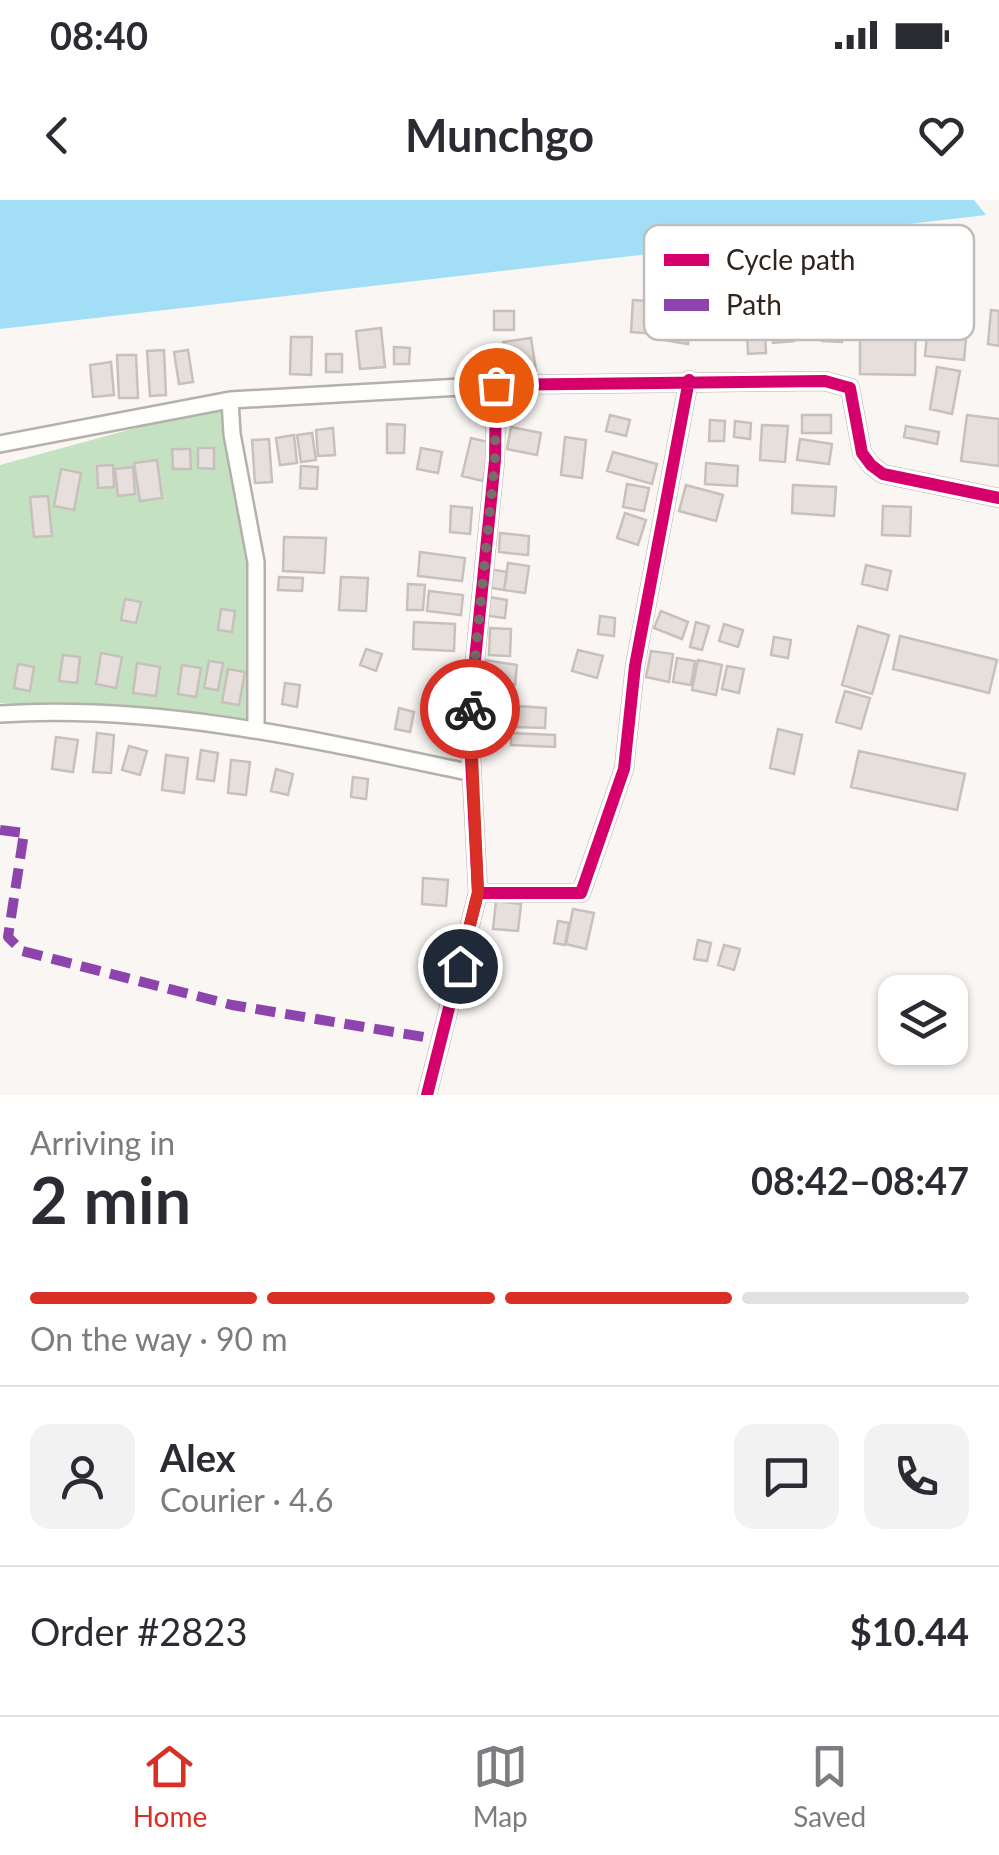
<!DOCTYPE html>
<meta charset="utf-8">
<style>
:root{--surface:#fff;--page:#f2f2f3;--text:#2b2b33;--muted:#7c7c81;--line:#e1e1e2;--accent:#d93025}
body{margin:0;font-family:Lato,sans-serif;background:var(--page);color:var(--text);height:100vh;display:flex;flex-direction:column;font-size:38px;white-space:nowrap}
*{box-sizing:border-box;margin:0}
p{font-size:32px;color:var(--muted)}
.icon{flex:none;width:55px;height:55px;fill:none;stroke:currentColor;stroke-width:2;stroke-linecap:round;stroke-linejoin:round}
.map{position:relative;height:895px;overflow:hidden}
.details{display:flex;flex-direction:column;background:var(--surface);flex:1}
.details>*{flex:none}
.fabs{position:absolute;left:878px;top:775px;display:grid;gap:20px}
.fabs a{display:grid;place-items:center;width:90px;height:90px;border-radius:20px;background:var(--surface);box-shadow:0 2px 8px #0004;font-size:50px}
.pin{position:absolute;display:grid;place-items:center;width:85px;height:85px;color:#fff;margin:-42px;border:5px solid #fff;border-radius:50%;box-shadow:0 2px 10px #0007}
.courier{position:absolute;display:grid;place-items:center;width:100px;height:100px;margin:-50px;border:8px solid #d93025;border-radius:50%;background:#fff;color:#222;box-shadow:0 2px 12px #0007}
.headline em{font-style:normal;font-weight:700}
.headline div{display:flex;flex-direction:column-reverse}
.headline{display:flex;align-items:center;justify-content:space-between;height:170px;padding:0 30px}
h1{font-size:65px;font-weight:700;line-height:75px}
.bar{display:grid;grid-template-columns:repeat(4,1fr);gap:15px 10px;align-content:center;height:120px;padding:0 30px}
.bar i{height:12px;border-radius:8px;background:var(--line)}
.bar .selected{background:var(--accent)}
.bar p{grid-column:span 4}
.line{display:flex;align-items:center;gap:25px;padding:0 30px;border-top:2px solid var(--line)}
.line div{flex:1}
.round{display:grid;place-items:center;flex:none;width:105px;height:105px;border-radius:20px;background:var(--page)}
.status{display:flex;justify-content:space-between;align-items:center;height:70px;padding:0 50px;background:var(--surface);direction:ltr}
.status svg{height:28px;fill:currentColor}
header{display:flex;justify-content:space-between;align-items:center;height:130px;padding:0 30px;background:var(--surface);font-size:45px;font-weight:700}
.menu{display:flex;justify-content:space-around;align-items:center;height:140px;border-top:2px solid var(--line);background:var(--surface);font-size:28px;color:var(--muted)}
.menu a{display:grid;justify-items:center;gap:5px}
.menu .selected{color:var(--accent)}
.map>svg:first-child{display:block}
</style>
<div class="status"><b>08:40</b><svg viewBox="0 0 49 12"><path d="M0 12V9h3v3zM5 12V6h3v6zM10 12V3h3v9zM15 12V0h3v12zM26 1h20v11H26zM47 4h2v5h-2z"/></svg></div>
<header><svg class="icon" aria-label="back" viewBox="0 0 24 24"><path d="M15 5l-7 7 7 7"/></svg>Munchgo<svg class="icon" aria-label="heart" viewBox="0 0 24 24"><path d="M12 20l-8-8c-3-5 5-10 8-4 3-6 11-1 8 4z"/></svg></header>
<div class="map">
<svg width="999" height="895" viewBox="0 0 999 895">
<rect width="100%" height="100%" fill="#f9f6f4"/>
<path fill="#c4e2c2" d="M227 203 248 361 256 527 0 503V265Z"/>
<path fill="#a3def7" d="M0 0H974L986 15 0 129Z"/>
<path fill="#e7dfdb" stroke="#c8c0bb" stroke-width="2.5" d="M932 81 971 85 964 160 925 156Z
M633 100 660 102 657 134 631 132Z
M823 103 844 104 842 142 822 141Z
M860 106 916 107 915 175 860 174Z
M791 107 794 141 773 143 770 108Z
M991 110 999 111V146L988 144Z
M494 111H514V130H494Z
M667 114 691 118 688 144 663 140Z
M381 128 385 167 360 169 356 131Z
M765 133 766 153 748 154 747 134Z
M291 137H312L311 175 290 174Z
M531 138 536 171 507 175 503 142Z
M394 147 410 148 409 164H394Z
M164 150 166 195 150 196 147 151Z
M188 150 193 182 179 184 174 152Z
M326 154H342V172H326Z
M117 155H136L138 198H119Z
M111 162 114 195 93 197 90 165Z
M937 167 960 171 952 214 930 209Z
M610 215 630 220 626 236 606 231Z
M802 215H831V233H802Z
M967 215 999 219V266L961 261Z
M710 220 725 221 724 241H709Z
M735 221 751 223 750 239 734 237Z
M387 224 405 225 404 253H387Z
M762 225 788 226 785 262 760 260Z
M906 226 939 232 937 244 904 237Z
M511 227 541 233 537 255 507 249Z
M333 228 335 255 318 256 316 230Z
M312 233 316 260 301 262 297 235Z
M294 235 297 263 280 265 276 238Z
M565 237 586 240 582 278 561 275Z
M471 238 492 243 483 281 462 276Z
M269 239 272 282 255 283 252 240Z
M800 239 832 244 829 264 797 260Z
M198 248H214V269L198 268Z
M421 248 442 252 438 273 417 269Z
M172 249H190L191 269H173Z
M613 252 657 264 652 284 607 271Z
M157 260 162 298 140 301 134 263Z
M706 263 738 266 737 286 705 284Z
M113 265 114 287 98 288 97 266Z
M301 266 318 267 317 289 300 288Z
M133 267 135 294 118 296 115 269Z
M61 269 81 273 74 310 54 306Z
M627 284 649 288 644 311 623 307Z
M686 285 723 295 716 321 679 311Z
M793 285 836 287 834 316 792 313Z
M48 296 52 336 34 337 30 297Z
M451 306 472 308 470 334 450 332Z
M883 306 911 307 910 336 882 335Z
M625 313 646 320 638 345 617 338Z
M500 333 529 336 528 355 499 352Z
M284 337 326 338 324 373 283 371Z
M420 352 465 358 462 381 418 376Z
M508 363 529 366 525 393 504 390Z
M866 365 891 371 887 390 862 384Z
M489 369 507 372 504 390 486 387Z
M279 377 303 378 302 391 278 390Z
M341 377 368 378 366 411 339 410Z
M408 384 425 385 423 410H407Z
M429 391 463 395 461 415 427 411Z
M484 396 507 400 505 418 482 415Z
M125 399 141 402 136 423 121 420Z
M221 409 235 411 232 432 218 430Z
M661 411 688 422 682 439 654 428Z
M600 416 615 418 614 436 598 434Z
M414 422 455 424 454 451 413 449Z
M696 422 709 426 702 450 690 447Z
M724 424 743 430 738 447 719 441Z
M858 426 889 435 872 494 842 485Z
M490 428 511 429 510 456 489 455Z
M900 436 997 460 989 493 893 469Z
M774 437 791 440 788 458 771 455Z
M366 449 382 454 376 471 360 465Z
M578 450 603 456 597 478 572 471Z
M651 451 673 454 669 482 646 477Z
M101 453 122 457 116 488 96 484Z
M63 455 80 457 77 483 59 481Z
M677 458 695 461 691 485 673 482Z
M485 460 517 465 515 485 492 481 491 496 511 500 510 518 481 514Z
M698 460 722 465 716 495 692 490Z
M209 461 223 463 218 490 204 488Z
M137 463 160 467 156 496 133 493Z
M18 464 34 467 30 491 14 488Z
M182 465 201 468 196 497 178 494Z
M727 466 744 469 739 493 722 489Z
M228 469 245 472 239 505 222 502Z
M285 483 300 485 297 507 282 504Z
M845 491 870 498 861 529 836 522Z
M517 506 546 508 545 528 516 527Z
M399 508 414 512 410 532 395 529Z
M436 508 455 514 447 540 429 534Z
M778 529 802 535 794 574 770 568Z
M97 533 114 535 111 573 93 572Z
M511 533 555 535V547L511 545Z
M56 537 78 540 73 572 52 569Z
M129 546 147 551 140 575 122 570Z
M201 550 218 553 214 581 197 579Z
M859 551 965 574 957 610 851 587Z
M166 555 188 558 184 593 162 590Z
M231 560 250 562 246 595 228 593Z
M276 569 293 574 288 595 271 591Z
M353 577 368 579 366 599 351 597Z
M423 678 448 680 446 706 422 704Z
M496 701 521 704 518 731 493 729Z
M573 709 594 713 586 749 566 744Z
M558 721 569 723 565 745 554 743Z
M698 740 711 743 707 761 694 759Z
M724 745 740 749 734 770 718 765Z"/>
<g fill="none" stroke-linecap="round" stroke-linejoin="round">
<defs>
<path id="minor" d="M230 200 232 234 256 362V527
M0 244 230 200 496 185
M0 514C160 504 316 540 472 573
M478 693H581L624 569 635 466 689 180
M427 895 478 693 469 520 495 260 496 185 825 181 850 188 862 253 871 265 883 274 999 298"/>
</defs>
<use href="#minor" stroke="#b6b0ab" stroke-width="20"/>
<use href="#minor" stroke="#fefefd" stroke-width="15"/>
<path stroke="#8e44ad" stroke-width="10" stroke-dasharray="20 10" stroke-linecap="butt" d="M0 630 24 633 8 737 22 751 232 805 442 840"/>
<defs>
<path id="cycleway" d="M478 693H581L624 569 635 466 689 180
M427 895 478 693 469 520 495 260 496 185 825 181 850 188 862 253 871 265 883 274 999 298"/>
</defs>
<use href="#cycleway" stroke="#fff" stroke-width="19"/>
<use href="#cycleway" stroke="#d6006c" stroke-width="12"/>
</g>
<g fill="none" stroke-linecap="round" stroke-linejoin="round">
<path stroke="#766e68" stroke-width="10" stroke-dasharray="0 18" d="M470 509 495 260 496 185"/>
<path stroke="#d93025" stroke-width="12" d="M460 766 478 692 470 509"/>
</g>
<rect x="644" y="25" width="330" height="115" rx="15" fill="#fff" stroke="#c1bdbb" stroke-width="2.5"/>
<rect x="664" y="54" width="45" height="12" fill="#d6006c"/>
<rect x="664" y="99" width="45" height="12" fill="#8e44ad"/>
<g font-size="28" fill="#30241c">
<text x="726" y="70">Cycle path</text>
<text x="726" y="115">Path</text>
</g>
</svg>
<div class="fabs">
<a><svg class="icon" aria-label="layers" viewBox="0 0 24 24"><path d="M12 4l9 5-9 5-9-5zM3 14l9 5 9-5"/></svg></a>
</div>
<div class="pin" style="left:496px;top:185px;background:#ea580c"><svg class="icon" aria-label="bag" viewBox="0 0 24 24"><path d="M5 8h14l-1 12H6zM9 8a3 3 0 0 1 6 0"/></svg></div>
<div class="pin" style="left:460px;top:766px;background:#1f2937"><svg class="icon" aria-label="home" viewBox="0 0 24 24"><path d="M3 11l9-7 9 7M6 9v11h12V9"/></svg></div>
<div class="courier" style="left:470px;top:509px"><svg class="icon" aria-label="bike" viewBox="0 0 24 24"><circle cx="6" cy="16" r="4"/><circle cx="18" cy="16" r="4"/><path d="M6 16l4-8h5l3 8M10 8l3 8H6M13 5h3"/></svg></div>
</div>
<section class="details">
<div class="headline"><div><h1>2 min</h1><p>Arriving in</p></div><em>08:42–08:47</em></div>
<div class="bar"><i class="selected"></i><i class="selected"></i><i class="selected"></i><i></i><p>On the way · 90 m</p></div>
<div class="line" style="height:180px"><a class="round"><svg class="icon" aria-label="person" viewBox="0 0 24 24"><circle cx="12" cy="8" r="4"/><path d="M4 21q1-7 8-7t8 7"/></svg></a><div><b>Alex</b><p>Courier · 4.6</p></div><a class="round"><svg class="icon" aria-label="chat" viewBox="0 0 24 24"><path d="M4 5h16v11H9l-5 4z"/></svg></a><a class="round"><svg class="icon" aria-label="phone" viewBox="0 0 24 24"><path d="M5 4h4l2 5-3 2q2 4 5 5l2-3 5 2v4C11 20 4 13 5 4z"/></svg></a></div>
<div class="line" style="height:130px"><div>Order #2823</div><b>$10.44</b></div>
</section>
<nav class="menu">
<a class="selected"><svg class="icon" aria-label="home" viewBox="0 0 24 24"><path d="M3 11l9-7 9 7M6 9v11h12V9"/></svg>Home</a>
<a><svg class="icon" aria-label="map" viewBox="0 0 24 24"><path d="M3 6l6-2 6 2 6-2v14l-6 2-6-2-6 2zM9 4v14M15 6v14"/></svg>Map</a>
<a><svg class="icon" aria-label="saved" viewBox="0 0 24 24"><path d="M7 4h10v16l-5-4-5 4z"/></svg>Saved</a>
</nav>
